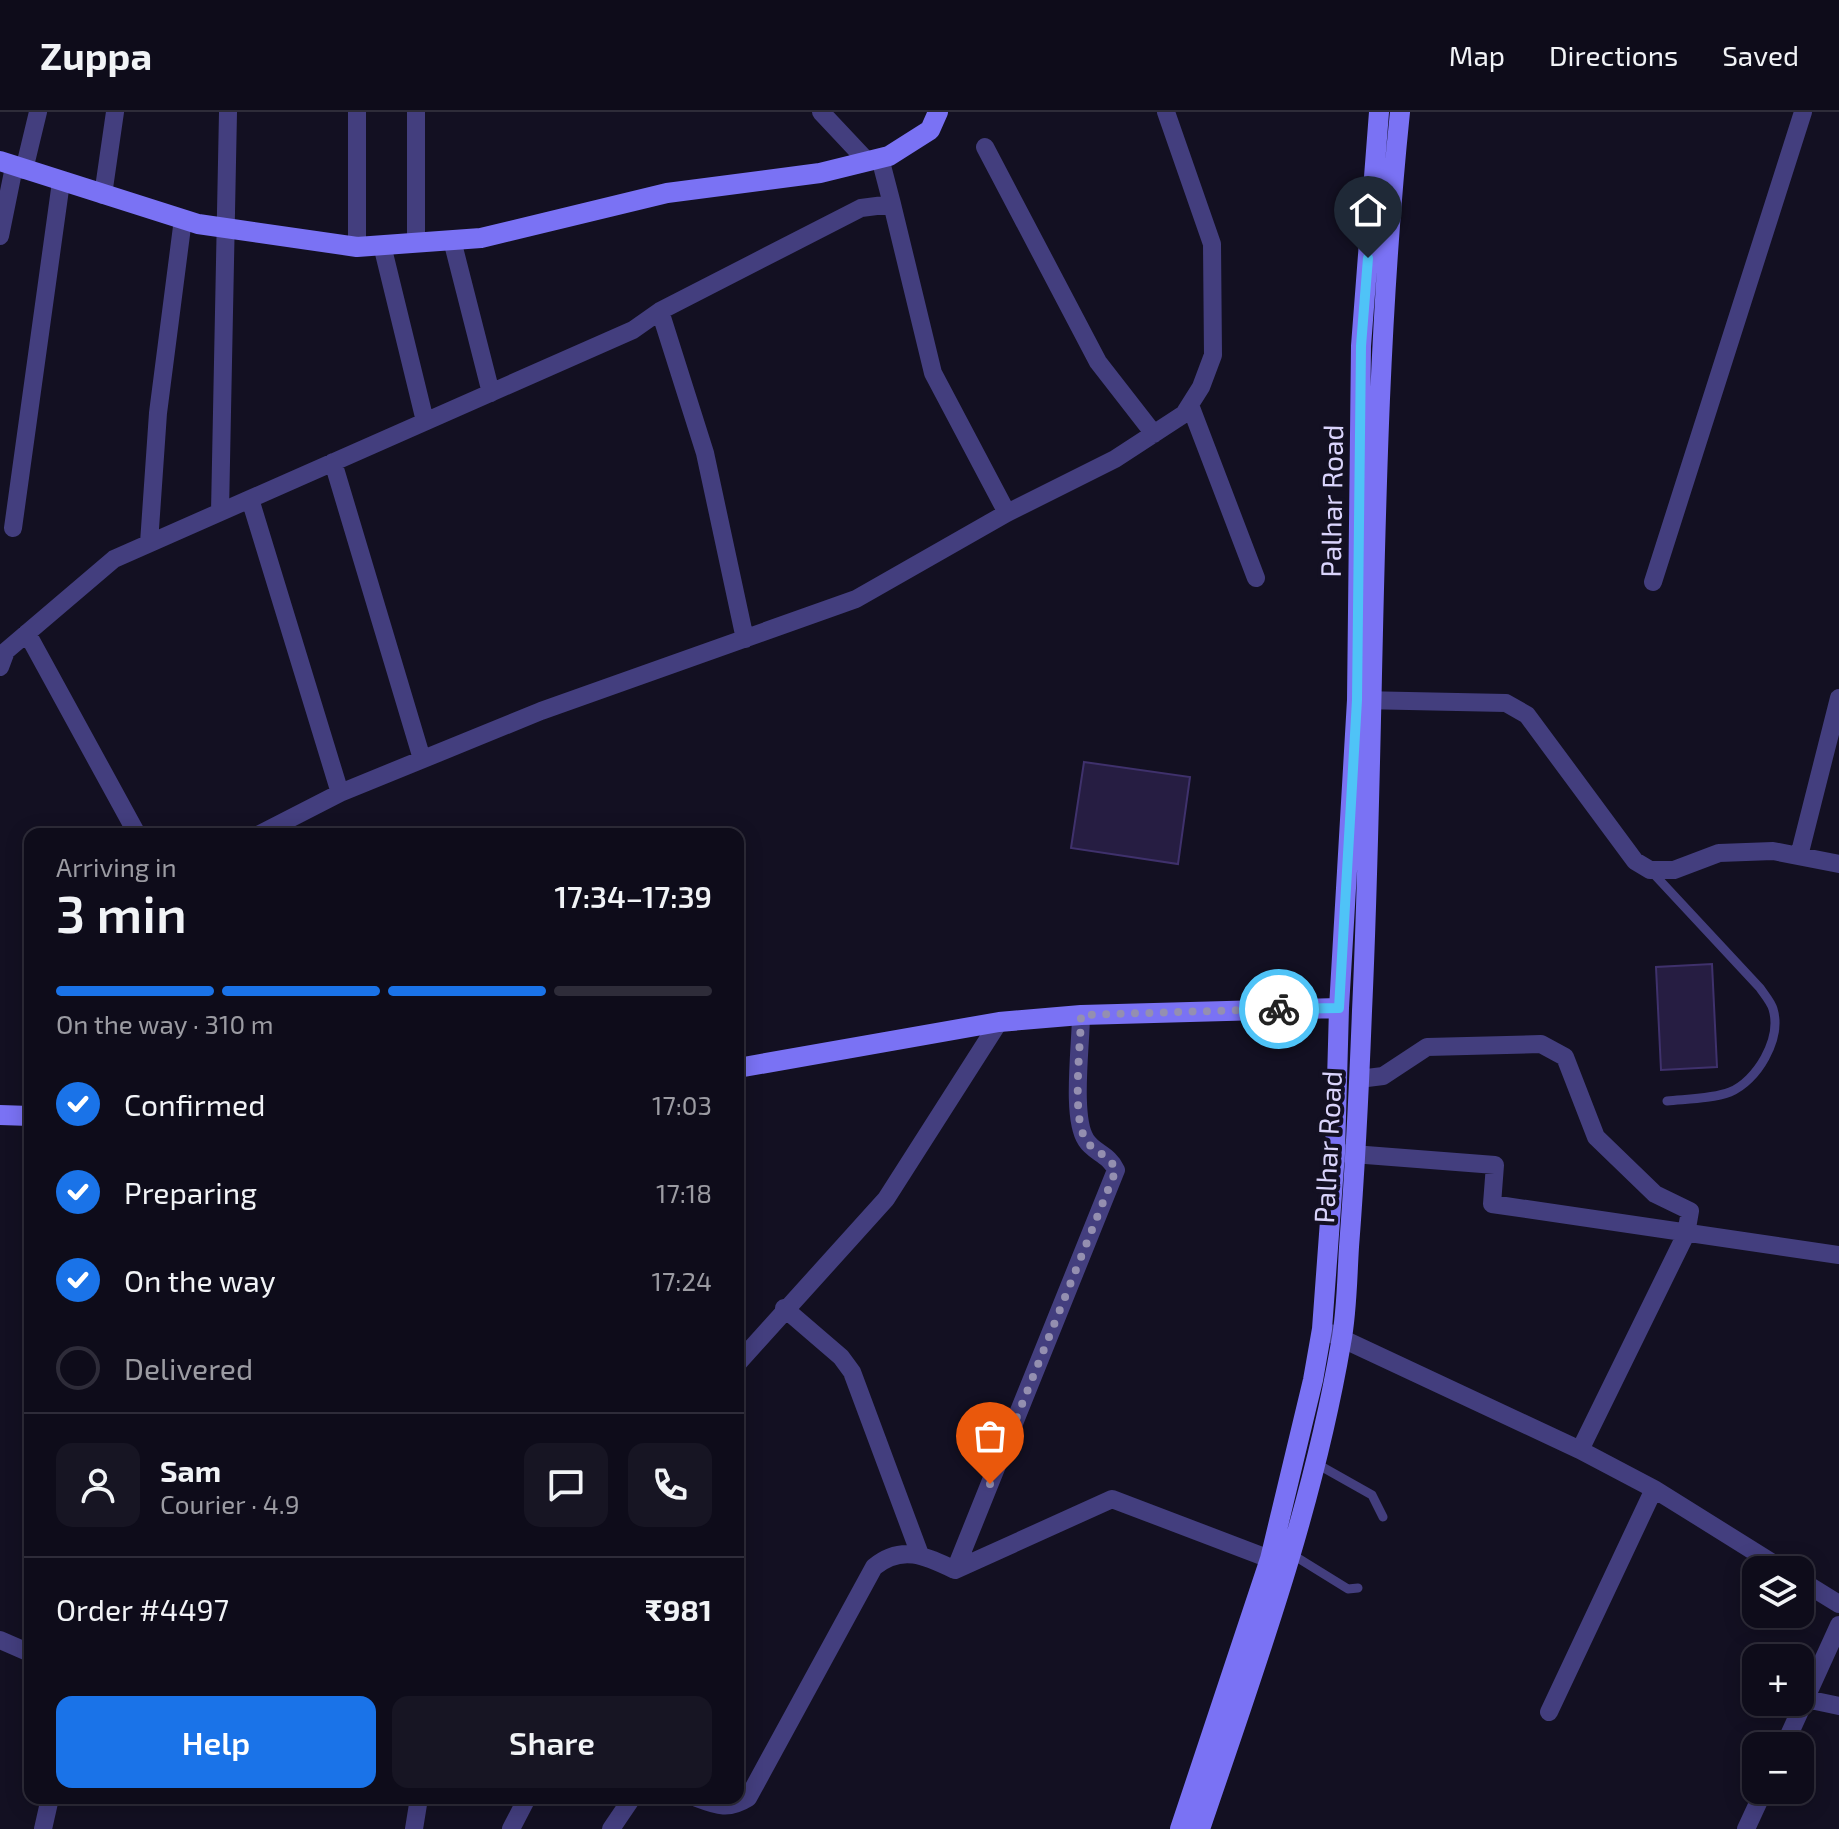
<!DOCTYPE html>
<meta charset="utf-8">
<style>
:root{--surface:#0e0c1a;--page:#171523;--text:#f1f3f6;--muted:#9b9ba2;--line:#2e2c39;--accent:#1a73e8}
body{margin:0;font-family:"Exo 2",sans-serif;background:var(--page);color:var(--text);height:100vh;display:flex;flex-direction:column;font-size:30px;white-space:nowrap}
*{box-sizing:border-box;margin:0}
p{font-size:26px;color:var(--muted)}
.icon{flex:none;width:44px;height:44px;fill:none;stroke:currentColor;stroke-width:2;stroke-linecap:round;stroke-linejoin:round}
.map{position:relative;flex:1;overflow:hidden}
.drawer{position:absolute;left:24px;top:716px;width:720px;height:976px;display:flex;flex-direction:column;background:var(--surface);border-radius:16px;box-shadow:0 4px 20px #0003,0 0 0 2px var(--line)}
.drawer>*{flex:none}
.controls{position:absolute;left:1742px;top:1444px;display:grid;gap:16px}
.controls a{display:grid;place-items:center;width:72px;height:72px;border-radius:16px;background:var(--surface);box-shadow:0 4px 20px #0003,0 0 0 2px var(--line);font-size:40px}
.pin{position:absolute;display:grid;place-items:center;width:68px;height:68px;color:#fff;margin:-82px -34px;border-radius:50% 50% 50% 0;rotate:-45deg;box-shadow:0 0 8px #0007}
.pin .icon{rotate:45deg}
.courier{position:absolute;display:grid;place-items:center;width:80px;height:80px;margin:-40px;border:6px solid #4fc3f7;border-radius:50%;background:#fff;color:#222;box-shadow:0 2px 10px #0007}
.summary em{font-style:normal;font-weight:600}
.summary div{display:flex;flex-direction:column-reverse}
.summary{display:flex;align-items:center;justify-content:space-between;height:136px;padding:0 32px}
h1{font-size:52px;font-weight:600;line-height:60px}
.bar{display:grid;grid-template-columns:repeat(4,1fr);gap:12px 8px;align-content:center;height:96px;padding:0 32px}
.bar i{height:10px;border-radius:6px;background:var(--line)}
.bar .active{background:var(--accent)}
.bar p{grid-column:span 4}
.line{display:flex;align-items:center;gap:20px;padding:0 32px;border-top:2px solid var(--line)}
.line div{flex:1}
.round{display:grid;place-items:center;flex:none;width:84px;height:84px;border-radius:16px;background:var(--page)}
ol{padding:0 32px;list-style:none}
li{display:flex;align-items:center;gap:24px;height:88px}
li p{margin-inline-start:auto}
li .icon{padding:8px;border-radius:50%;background:var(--accent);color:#fff;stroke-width:4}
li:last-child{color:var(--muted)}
li i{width:44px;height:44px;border:4px solid var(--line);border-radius:50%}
.cta{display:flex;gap:16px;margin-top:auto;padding:16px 32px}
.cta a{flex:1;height:92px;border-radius:16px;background:var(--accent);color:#fff;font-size:32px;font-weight:600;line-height:92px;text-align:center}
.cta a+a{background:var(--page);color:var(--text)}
header{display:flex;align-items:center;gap:48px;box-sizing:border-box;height:112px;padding:0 40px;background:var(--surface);border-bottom:2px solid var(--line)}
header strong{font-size:38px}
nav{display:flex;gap:44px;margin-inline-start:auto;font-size:28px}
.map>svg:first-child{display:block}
</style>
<header>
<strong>Zuppa</strong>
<nav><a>Map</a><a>Directions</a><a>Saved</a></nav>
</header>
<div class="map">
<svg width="1839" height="1717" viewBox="0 0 1839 1717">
<rect width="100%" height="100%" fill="#131022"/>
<path fill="#261d42" stroke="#3f316c" stroke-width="2" d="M1084 650 1190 665 1178 752 1071 736Z
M1712 852 1717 955 1661 958 1656 855Z"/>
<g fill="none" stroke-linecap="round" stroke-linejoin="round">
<path stroke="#433e7e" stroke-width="9" d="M1652 760 1760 876C1764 882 1771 890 1773 897 1782 927 1757 969 1730 980 1712 987 1686 987 1667 989
M1317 1352 1372 1383 1383 1405
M1293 1443 1348 1477 1358 1476"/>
<path stroke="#433e7e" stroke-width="18" d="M357 0V135
M416 0V131
M821 0 867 49
M985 35 1098 250 1154 322
M24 58 38 0
M103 83 115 0
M892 92 933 261 1007 401
M0 124 14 55
M452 128 491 281
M382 133 425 309
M660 199 705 341 745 527
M1190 293 1256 466
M333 350 422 647
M250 387 340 681
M220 400 228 0
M13 416 61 70
M149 431 158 301 183 107
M1653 470 1803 0
M27 521 137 722
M0 555 6 539 114 447 633 218 660 199 861 96 892 92 880 46
M1360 588 1506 591 1527 603 1635 749 1650 758H1674L1719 741 1773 739 1839 752
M260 722 340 681 541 599 856 487 1007 401 1115 347 1184 302 1201 275 1213 243 1212 132 1166 0
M1799 744 1839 586
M1340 1041 1495 1053 1492 1092 1839 1143
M784 1196 841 1245 852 1260 919 1440
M1330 1221 1580 1338 1686 1122 1690 1099 1655 1082 1596 1025 1565 945 1541 932 1427 935 1383 964 1359 967
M738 1251 886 1087 999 910
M1580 1338 1654 1377 1784 1458
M955 1458 1116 1058C1109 1042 1094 1041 1086 1028 1071 1006 1081 932 1081 903
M1800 1468 1839 1492
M0 1528 30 1541
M1806 1587 1839 1594
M1549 1600 1654 1377
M1784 1634 1839 1513
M697 1686C718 1694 729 1698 748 1686L874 1455C902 1432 926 1444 955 1458L1112 1387 1270 1447
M43 1717 50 1686
M414 1717 419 1686
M511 1717 527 1686
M611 1717 632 1686
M1746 1717 1764 1678"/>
<path stroke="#7a72f4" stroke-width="20" d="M0 49 198 112 357 135 481 126 667 81 820 61 889 44 930 18 938 0
M738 956 999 910 1081 903 1339 896
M0 1003 30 1004
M1180 1717 1270 1447 1313 1268 1322 1217 1335 1041 1339 896 1357 588 1361 234 1379 0
M1200 1717C1255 1555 1312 1400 1341 1231 1347 1200 1347 1167 1349 1135 1355 1057 1359 978 1362 899 1376 600 1369 298 1400 0"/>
</g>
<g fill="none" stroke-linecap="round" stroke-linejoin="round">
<path stroke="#948fb0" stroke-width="8" stroke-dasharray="0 14.4" d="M990 1372 1116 1058C1109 1042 1094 1041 1086 1028 1071 1006 1081 932 1081 903L1279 897"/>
<path stroke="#4fc3f7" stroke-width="10" d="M1279 897 1339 896 1357 588 1361 234 1368 146"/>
</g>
<g text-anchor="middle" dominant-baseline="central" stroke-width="8" stroke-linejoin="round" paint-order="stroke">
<g font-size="28" fill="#dad4fc" stroke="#131022">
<text transform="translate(1331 389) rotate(-89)">Palhar Road</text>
<text transform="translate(1327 1035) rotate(-87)">Palhar Road</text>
</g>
</g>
</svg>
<div class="controls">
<a><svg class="icon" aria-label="layers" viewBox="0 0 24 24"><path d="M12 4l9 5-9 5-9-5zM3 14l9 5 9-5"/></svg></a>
<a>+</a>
<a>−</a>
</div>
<div class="pin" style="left:990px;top:1372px;background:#ea580c"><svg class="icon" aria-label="bag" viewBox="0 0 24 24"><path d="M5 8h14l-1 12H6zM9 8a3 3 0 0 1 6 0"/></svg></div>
<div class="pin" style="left:1368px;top:146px;background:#1f2937"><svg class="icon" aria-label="home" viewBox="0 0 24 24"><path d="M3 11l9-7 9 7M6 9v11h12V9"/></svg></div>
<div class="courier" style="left:1279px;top:897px"><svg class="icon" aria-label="bike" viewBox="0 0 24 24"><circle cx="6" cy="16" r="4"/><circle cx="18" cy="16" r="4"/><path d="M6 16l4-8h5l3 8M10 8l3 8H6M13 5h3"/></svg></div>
<section class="drawer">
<div class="summary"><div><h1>3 min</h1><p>Arriving in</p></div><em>17:34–17:39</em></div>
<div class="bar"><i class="active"></i><i class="active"></i><i class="active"></i><i></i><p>On the way · 310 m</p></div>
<ol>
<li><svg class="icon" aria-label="check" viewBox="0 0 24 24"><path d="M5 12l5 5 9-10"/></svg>Confirmed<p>17:03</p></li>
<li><svg class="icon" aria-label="check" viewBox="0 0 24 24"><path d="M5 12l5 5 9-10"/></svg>Preparing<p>17:18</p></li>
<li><svg class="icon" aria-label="check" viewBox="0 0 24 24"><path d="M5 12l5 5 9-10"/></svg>On the way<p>17:24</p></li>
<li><i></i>Delivered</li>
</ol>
<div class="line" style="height:144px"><a class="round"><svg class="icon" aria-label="person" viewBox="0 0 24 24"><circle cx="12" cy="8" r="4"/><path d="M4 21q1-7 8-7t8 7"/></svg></a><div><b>Sam</b><p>Courier · 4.9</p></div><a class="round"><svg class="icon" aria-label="chat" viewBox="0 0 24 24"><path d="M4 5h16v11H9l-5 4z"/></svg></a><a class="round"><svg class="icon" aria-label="phone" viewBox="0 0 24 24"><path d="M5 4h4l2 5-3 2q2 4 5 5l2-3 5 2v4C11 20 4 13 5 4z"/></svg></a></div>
<div class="line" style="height:104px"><div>Order #4497</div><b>₹981</b></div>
<div class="cta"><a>Help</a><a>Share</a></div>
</section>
</div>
